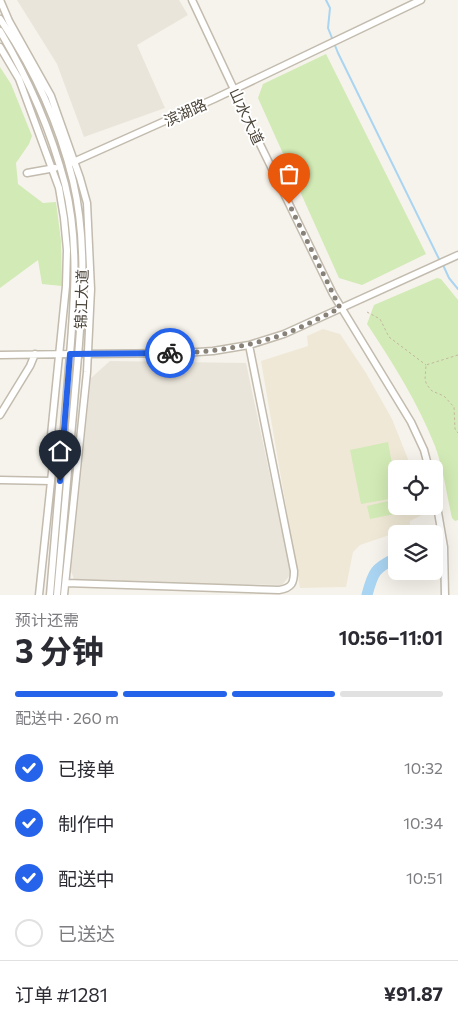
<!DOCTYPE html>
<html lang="zh">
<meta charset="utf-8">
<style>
:root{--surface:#fff;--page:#f7f7f7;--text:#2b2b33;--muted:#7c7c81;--line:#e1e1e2;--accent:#2563eb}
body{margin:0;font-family:Commissioner,"Noto Sans SC",sans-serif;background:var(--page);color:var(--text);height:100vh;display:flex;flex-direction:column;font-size:19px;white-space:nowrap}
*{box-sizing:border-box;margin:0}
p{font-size:16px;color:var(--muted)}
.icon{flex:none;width:28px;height:28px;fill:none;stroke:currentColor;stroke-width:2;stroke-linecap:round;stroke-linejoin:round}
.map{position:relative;height:595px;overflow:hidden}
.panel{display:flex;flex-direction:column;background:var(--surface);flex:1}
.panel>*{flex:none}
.buttons{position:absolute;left:388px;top:460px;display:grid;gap:10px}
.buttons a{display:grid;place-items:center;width:55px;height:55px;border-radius:8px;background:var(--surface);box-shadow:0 5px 20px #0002;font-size:25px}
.pin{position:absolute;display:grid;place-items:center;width:42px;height:42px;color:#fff;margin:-51px -21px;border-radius:50% 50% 50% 0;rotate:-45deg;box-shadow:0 0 5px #0007}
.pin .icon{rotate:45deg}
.courier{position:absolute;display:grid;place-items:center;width:50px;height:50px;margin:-25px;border:4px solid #2563eb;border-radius:50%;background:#fff;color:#222;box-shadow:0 1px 6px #0007}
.headline em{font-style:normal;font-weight:700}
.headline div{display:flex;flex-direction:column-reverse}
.headline{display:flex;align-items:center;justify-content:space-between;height:85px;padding:0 15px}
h1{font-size:32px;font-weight:700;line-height:38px}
.bar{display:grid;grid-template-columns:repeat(4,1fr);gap:8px 5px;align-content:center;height:60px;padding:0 15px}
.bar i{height:6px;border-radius:4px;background:var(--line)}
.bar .current{background:var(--accent)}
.bar p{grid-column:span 4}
.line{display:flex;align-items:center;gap:12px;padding:0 15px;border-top:1px solid var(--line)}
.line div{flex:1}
ol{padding:0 15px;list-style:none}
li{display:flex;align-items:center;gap:15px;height:55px}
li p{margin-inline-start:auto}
li .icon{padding:5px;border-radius:50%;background:var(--accent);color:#fff;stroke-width:4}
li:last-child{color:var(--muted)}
li i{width:28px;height:28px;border:2px solid var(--line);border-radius:50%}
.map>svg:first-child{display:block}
</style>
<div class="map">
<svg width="458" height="595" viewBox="0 0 458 595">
<rect width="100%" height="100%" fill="#f6f3ec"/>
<path fill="#eae5da" d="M17 0H179L188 15 137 45 165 108 84 137 57 64Z
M110 361 246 363 291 574 282 585 75 582 71 571 91 378Z"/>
<path fill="#efe8d6" d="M323 329 340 334 366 373 392 419 412 469H396V506H422L424 514 410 521V528L360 545 353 552 346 587 300 588 261 361 308 346 307 336Z"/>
<path fill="#d2eab5" d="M326 54 426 254 362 285 339 278 258 98 263 84Z
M0 67 11 84 32 136 29 144 16 163 18 184 43 203 56 202 61 241 62 286 42 284 38 260 0 288Z
M437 278 441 279 458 300V520L455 521 452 518C447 496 443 467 435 446 418 403 393 363 367 324L374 305Z
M388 442 396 486V498L361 504 350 450Z
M392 500 395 514 370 519 367 506Z"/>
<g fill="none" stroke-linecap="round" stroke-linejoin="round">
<path stroke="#a9d4f2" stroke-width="2" d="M326 0 330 8 328 28 338 53 440 261
M443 265 449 278 458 289"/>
<path stroke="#a9d4f2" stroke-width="11" d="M367 595C373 572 375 568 396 558"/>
<defs>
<path id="minor" d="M0 0 9 21 51 96 80 178 87 203 91 289 87 372 64 595
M192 0 254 132 333 294 411 422 424 450 429 469
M0 19C33 67 59 124 73 181 90 253 80 330 74 403 68 467 63 531 57 595
M0 31C28 78 51 131 65 184 81 248 73 315 68 380 62 452 56 523 50 595
M0 47 19 79 59 188 64 218 67 250 66 286 51 435 54 453 39 595
M71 163 214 99 421 0
M27 173 55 168
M84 354 183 353 213 351 249 345 284 334 458 255
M0 355 74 354
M0 415 30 366 35 354
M0 480 51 481
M434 489 444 547 445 595
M66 583 279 590C292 588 294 583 294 571L249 345"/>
</defs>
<use href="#minor" stroke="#c2bbae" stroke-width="9"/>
<path stroke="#c4b79f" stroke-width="1" stroke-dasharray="2.5 2.5" stroke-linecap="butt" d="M367 312 380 319 389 337 426 365
M458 355 426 365 425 380 427 385 432 391 444 396 454 407 455 429 458 433"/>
<use href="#minor" stroke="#fff" stroke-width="6"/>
</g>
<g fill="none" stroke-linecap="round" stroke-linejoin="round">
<path stroke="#878178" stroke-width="5" stroke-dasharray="0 9" d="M170 353C208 353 248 347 284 334 303 327 322 317 340 308L289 204"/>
<path stroke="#2563eb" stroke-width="6" d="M60 481 70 354 170 353"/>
</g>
<g text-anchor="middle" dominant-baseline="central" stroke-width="4" stroke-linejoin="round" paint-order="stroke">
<g font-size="15" fill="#4b4439" stroke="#fff">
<text transform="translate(185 112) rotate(-24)">滨湖路</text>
<text transform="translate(247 116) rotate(65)">山水大道</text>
<text transform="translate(81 299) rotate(-88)">锦江大道</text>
</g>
</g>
</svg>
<div class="buttons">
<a><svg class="icon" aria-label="locate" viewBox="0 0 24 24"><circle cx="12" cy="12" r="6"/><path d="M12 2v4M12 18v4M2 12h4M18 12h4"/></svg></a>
<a><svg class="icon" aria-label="layers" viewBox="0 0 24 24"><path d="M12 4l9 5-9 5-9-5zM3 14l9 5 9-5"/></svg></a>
</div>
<div class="pin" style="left:289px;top:204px;background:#ea580c"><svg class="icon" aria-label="bag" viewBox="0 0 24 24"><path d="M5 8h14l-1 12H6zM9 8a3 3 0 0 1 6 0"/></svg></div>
<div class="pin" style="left:60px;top:481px;background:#1f2937"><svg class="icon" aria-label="home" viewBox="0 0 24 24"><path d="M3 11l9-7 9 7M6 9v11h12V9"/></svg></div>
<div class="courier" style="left:170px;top:353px"><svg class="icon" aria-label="bike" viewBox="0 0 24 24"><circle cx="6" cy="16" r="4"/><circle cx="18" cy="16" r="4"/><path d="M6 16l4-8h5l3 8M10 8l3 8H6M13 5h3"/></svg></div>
</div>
<section class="panel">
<div class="headline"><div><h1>3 分钟</h1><p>预计还需</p></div><em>10:56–11:01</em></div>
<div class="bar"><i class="current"></i><i class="current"></i><i class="current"></i><i></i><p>配送中 · 260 m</p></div>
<ol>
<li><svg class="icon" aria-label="check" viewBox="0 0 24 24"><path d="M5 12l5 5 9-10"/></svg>已接单<p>10:32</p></li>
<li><svg class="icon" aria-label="check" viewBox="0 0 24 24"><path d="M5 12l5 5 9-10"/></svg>制作中<p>10:34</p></li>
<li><svg class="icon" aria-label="check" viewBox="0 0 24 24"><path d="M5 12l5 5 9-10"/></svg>配送中<p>10:51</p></li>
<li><i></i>已送达</li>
</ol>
<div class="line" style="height:65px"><div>订单 #1281</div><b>¥91.87</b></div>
</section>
